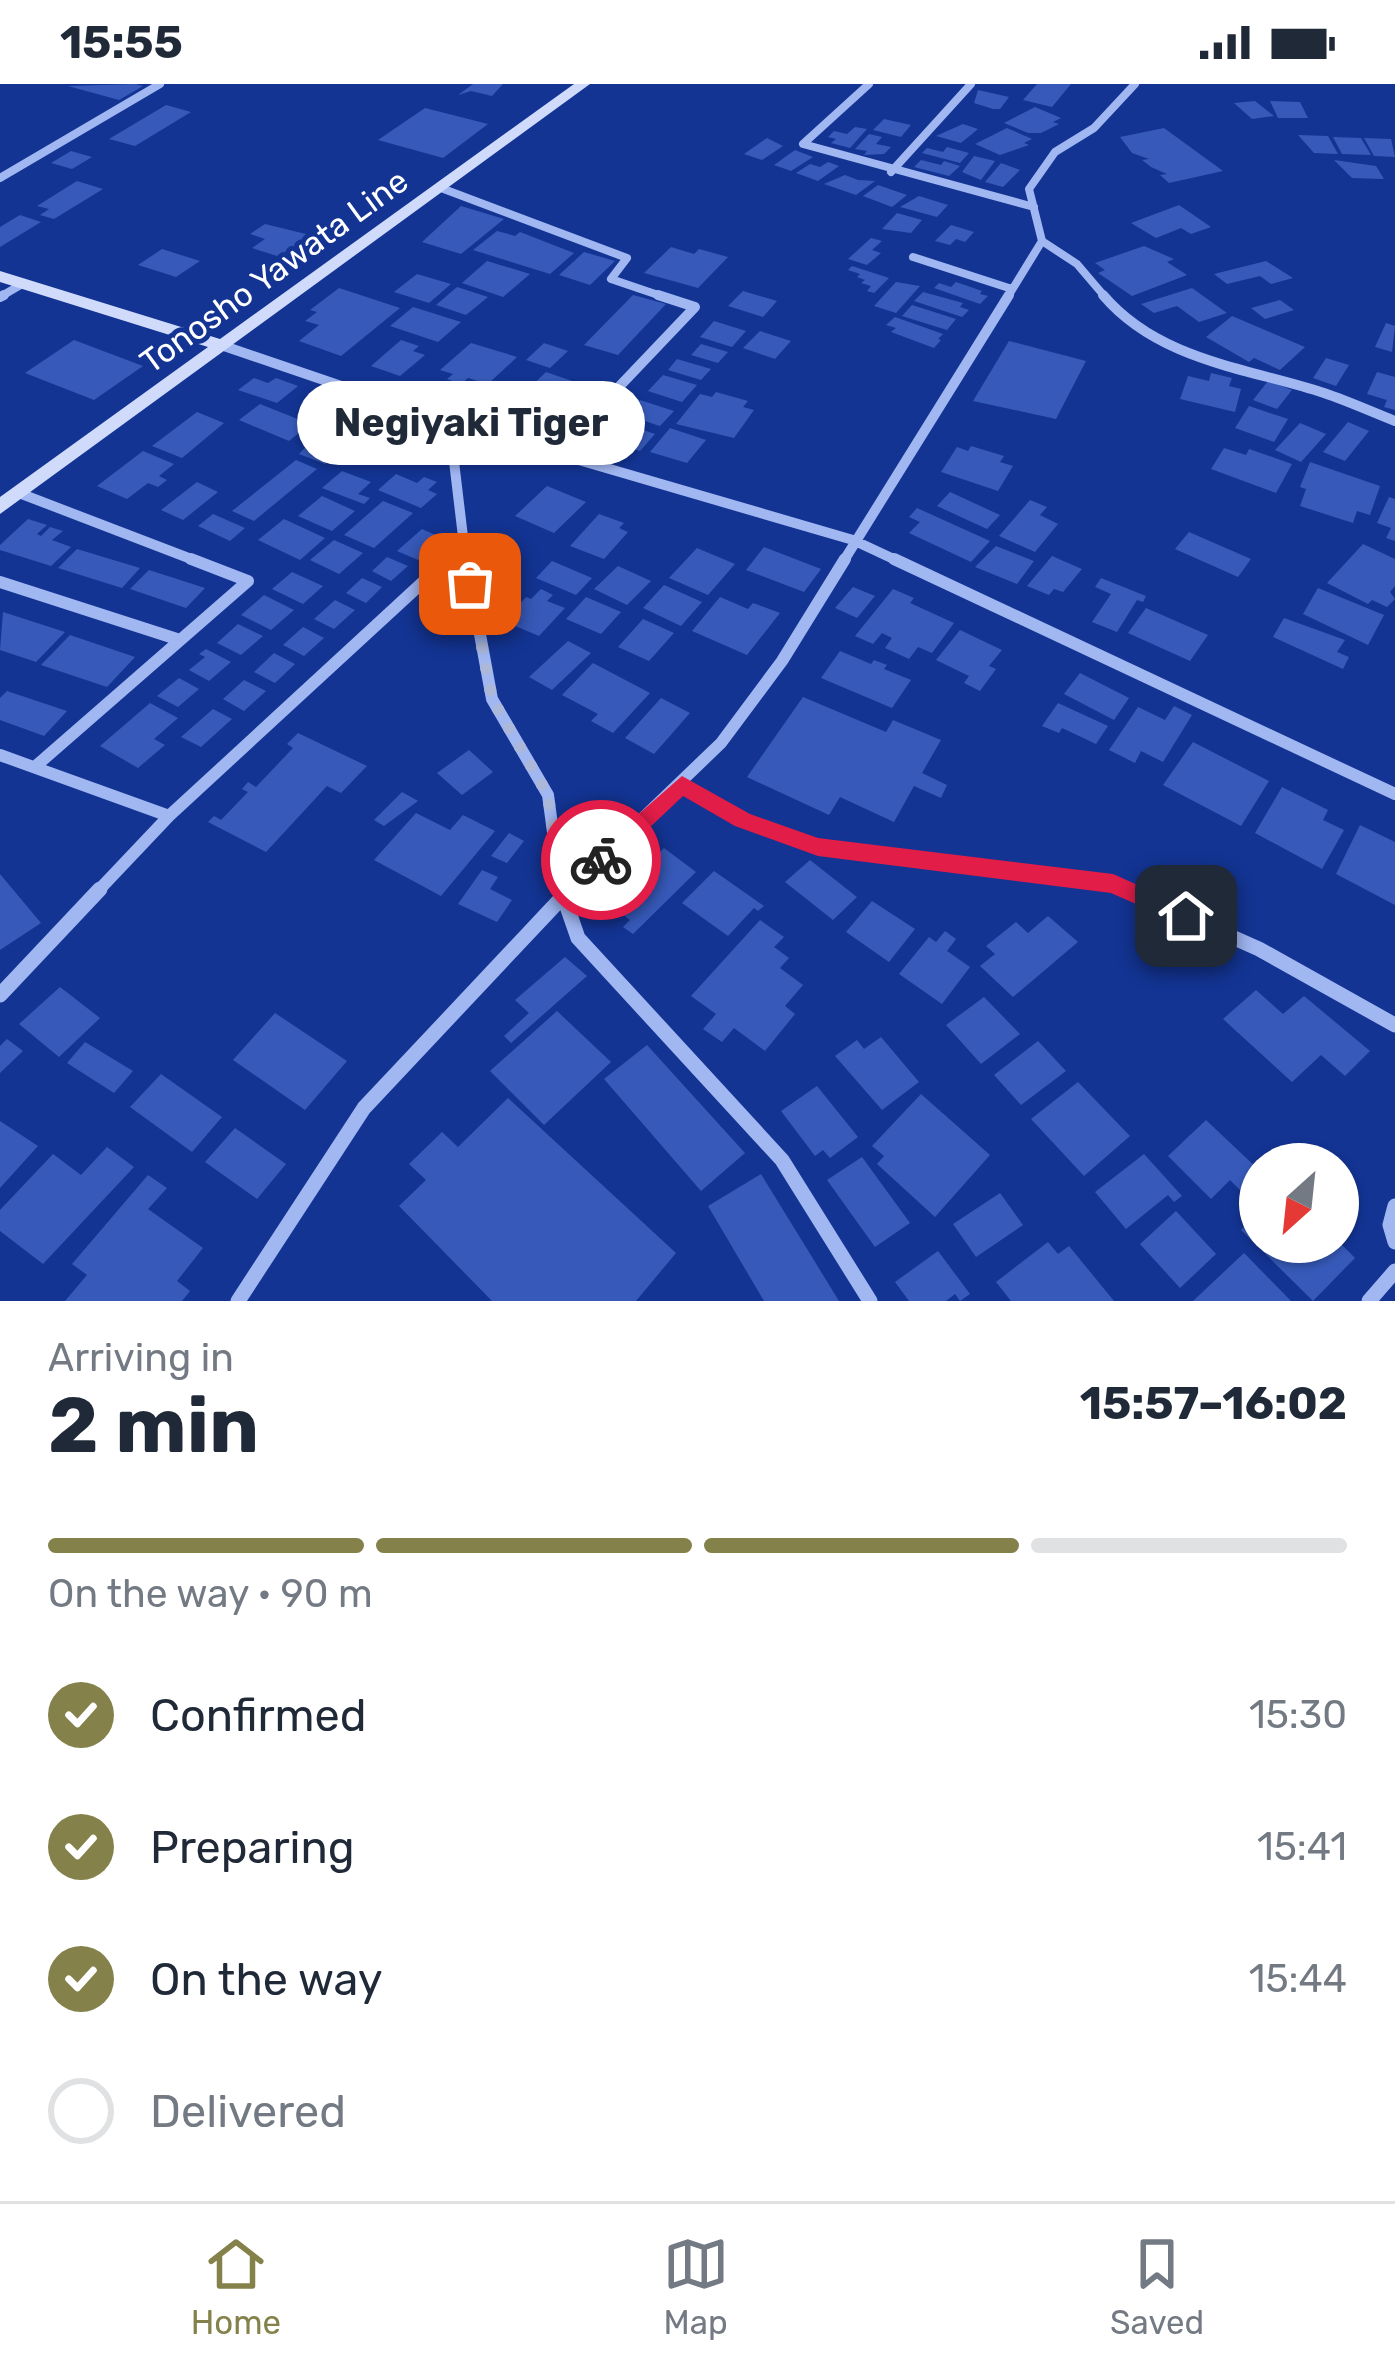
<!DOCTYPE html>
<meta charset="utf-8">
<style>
:root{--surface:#fff;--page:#f2f2f3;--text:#1f2937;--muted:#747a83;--line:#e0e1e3;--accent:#84824a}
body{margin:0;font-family:Rubik,sans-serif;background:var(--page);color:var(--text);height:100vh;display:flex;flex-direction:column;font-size:45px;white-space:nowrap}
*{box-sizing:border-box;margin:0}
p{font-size:39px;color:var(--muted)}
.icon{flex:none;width:66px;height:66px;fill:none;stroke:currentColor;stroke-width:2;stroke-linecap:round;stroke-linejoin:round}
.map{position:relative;height:1217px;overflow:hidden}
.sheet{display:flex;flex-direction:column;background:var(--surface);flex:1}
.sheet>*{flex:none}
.needle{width:78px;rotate:207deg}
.buttons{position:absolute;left:1239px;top:1059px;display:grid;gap:24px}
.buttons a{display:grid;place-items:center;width:120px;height:120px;border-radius:50%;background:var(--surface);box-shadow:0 3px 9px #0004;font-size:60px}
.pin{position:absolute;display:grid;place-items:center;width:102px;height:102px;color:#fff;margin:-51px;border-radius:24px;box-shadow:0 6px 18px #0006}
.courier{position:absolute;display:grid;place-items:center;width:120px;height:120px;margin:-60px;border:9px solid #e11d48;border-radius:50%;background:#fff;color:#222;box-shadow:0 3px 15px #0007}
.bubble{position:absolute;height:84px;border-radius:42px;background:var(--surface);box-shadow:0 3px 9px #0004;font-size:39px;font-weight:700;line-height:84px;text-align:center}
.summary em{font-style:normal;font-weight:700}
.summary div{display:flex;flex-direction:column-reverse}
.summary{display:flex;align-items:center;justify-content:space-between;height:204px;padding:0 48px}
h1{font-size:78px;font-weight:700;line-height:90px}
.bar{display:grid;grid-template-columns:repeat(4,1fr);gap:18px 12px;align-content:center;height:144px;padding:0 48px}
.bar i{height:15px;border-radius:9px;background:var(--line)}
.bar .on{background:var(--accent)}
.bar p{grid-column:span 4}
ol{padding:0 48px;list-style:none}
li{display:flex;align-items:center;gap:36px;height:132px}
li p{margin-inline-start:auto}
li .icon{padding:12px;border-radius:50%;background:var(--accent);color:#fff;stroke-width:4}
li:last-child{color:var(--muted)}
li i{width:66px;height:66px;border:6px solid var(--line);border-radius:50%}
.status{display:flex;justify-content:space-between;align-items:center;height:84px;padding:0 60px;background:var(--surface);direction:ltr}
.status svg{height:33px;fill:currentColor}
.menu{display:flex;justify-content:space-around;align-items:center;height:168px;border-top:3px solid var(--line);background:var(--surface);font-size:33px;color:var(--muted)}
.menu a{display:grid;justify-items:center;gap:6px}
.menu .on{color:var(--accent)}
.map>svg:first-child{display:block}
</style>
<div class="status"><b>15:55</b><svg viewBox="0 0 49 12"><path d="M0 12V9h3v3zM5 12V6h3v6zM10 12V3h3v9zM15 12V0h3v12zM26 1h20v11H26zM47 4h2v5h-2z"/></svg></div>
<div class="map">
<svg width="1395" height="1217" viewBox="0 0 1395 1217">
<rect width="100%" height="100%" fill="#133493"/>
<path fill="#375aba" d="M135 0 143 2 119 16 68 2Z
M473 0H503L492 12 471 7 458 11Z
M1037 0H1071L1052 23 1023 16Z
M978 6 1009 13 1000 25H993L974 19Z
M1255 17 1274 32 1252 35 1234 19Z
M1270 17 1300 18 1308 34H1278Z
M166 21 191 28 135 62 109 55Z
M1035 23 1061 34 1053 38 1059 40 1041 49H1028L1004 39Z
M425 24 488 40 443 74 378 56Z
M884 35 911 41 901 53 873 46Z
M963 40 978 45 961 59 936 52Z
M855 43 867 45 850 64 831 59 836 55 828 53 834 47 847 50Z
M1007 44 1032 55 1024 59 1029 61 1000 71 975 60Z
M1164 44 1223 87 1169 99 1160 91 1167 90 1151 83 1142 76 1149 75 1132 69 1120 53Z
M869 50 882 53 876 60 891 63 884 70 864 71 867 67 855 65Z
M1298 51 1328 52 1338 70 1314 69Z
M1333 53 1361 54 1371 71 1342 70Z
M767 54 783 62 762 76 744 70Z
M1364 54 1391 55 1395 73 1374 72Z
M947 63 969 69 960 79 922 69 927 64 943 68Z
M795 66 813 73 791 87 774 81Z
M71 67 92 73 72 85 51 79Z
M974 72 995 77 981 96 962 88Z
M921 76 941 81 944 77 960 82 949 92 914 83Z
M1334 76 1376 82 1384 95 1352 94Z
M828 78 839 82 818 97 796 89 810 80 820 83Z
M1001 79 1020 86 1003 103 985 98Z
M845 91 858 96 875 97 856 111 824 100Z
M77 97 103 105 54 135 40 131 49 125 37 122Z
M878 101 907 111 892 123 863 112Z
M919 112 948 121 937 133 900 123Z
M1179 121 1211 143 1191 150 1181 144 1156 154 1131 139Z
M461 122 504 135 461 170 422 158Z
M897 129 922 136 911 149 882 145Z
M20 131 41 138 0 163V143Z
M265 140 314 152 307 157 321 161 296 178 252 164 265 155 250 150Z
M951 141 974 148 965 158 956 155 950 161 935 157Z
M497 147 515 152 520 148 574 169 550 190 473 166Z
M871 154 882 157 872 166 881 169 867 181 848 175Z
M1144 162 1174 175 1167 178 1187 191 1132 212 1098 189 1105 186 1095 179Z
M671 163 694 170 699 165 728 173 698 204 644 189Z
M162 165 200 177 176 193 138 181Z
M584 168 615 177 590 201 559 191Z
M487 177 530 190 503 213 462 199Z
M1266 177 1293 194 1271 200 1260 192 1227 200 1214 190Z
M852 182 889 194 874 209 867 207 871 202 861 199 865 196 857 193 860 190 848 186Z
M417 190 451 200 429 219 394 208Z
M896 198 920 202 896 229 874 222Z
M956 198 982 207 980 210 988 212 980 220 934 204 939 199 951 203Z
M457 203 488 213 466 231 436 221Z
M339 204 400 224 341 272 299 257 319 241 305 237 317 228 310 226Z
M1192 204 1227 229 1199 238 1177 222 1154 229 1141 220Z
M743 207 777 217 763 233 728 222Z
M923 208 963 219 960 223 969 226 962 233 914 217Z
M633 211 666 220 618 271 584 261Z
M1280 216 1294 226 1265 235 1251 224Z
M912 221 956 235 947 246 902 232Z
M413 223 461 238 438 258 390 242Z
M1232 232 1305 263 1280 286 1254 274 1249 278 1206 253Z
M895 233 943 250 938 255 941 256 934 264 891 248 896 244 886 241Z
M714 237 746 247 732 263 700 253Z
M1386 239 1395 242 1392 268 1375 263Z
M760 247 791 257 775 275 743 264Z
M74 256 143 282 94 316 25 289Z
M401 256 419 262 413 267 425 271 400 292 371 282Z
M1009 257 1086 277 1056 335 973 317Z
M471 259 517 273 488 300 468 294 461 300 447 295 453 290 440 286Z
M544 259 568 267 550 284 526 276Z
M701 260 728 268 718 279 691 271Z
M1326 274 1349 281 1336 302 1313 294Z
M677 275 711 285 701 296 668 286Z
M546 288 604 308 576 335 518 315Z
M1377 288 1395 293V326L1384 323 1387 316 1367 310Z
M1211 289 1232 294 1229 302 1241 305 1235 328 1180 315 1188 292 1209 297Z
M663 291 697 301 682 318 648 307Z
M254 294 268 299 276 294 298 302 277 319 238 306Z
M1268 297 1292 306 1277 325 1253 316Z
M716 308 748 317 743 323 754 326 734 354 676 340 700 310 712 313Z
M640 316 674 327 660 342 626 331Z
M260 320 310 340 289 357 239 336Z
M1249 322 1288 335 1274 358 1235 344Z
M362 325 383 332 361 350 330 338 342 328 353 332Z
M197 328 224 339 182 374 152 362Z
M620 338 655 350 640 367 604 355Z
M1348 338 1369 347 1345 377 1323 368Z
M1300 339 1326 350 1301 378 1275 366Z
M324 344 353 356 325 380 299 370Z
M670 344 706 356 687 379 650 368Z
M971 362 1004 372 1000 378 1013 382 998 407 941 388 957 363 968 367Z
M1224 364 1246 371 1249 365 1292 380 1276 409 1211 385Z
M143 367 174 380 159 392 167 396 158 403 148 399 127 415 97 402Z
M296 376 317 385 254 437 232 427Z
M1310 378 1380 402 1370 431 1357 427 1353 439 1300 422 1306 405 1300 403Z
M342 387 371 398 358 410 370 414 364 420 322 404Z
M396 390 417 399 424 393 437 398 428 406 437 410 421 424 378 406Z
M197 398 218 408 183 436 161 426Z
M547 402 586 418 554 449 515 432Z
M950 408 1000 431 987 445 937 422Z
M322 412 355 427 332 447 298 432Z
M1389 413 1395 415V457L1386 454 1391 444 1377 439Z
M1030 416 1047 423 1040 431 1058 440 1035 468 999 452Z
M383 417 413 429 374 464 344 451Z
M917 424 990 457 971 478 909 449 920 438 909 433Z
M213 430 245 444 230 457 198 442Z
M599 430 624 439 619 444 628 448 604 475 570 462Z
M28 435 47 441 37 450 41 452 50 443 63 447 52 456 71 463 51 482 0 466V461Z
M284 435 325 454 300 476 258 456Z
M422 445 442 454 418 476 397 467Z
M1189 448 1251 475 1238 493 1175 465Z
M334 456 363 469 339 490 310 476Z
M1363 460 1395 475V502L1390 508 1395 515 1387 523 1372 516 1368 520 1327 499Z
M996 462 1034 477 1017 500 975 483Z
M764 463 821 485 804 508 746 486Z
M697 464 735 480 708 511 669 494Z
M77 465 140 484 122 504 58 484Z
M1052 472 1082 485 1063 508 1054 505 1049 511 1027 502Z
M387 473 408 482 391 497 372 487Z
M552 477 592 494 576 511 536 494Z
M618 482 651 497 627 521 594 505Z
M149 486 205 504 186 524 130 505Z
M292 488 323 502 303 520 272 505Z
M362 494 382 503 366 519 346 509Z
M1101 494 1146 512 1143 518 1137 516 1117 548 1092 538 1111 510 1095 503Z
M664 501 702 518 681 542 643 524Z
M853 503 875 512 857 534 835 524Z
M1318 504 1384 531 1368 561 1303 530Z
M541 505 553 511 547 517 565 524 539 552 503 537 526 513 531 515Z
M893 505 914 514 910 519 954 539 932 569 918 563 909 575 885 564 892 554 882 549 873 560 855 552Z
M264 511 294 526 271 546 241 531Z
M586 513 621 528 601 550 566 535Z
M720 513 748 525 753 519 780 529 747 571 692 547Z
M335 516 355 526 334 545 314 535Z
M1146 524 1208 551 1190 577 1128 549Z
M3 528 65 548 36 578 0 566Z
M1284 534 1345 556 1337 568 1349 573 1343 585 1273 553Z
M643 535 674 549 649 577 618 563Z
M238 540 263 552 241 571 217 559Z
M303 543 324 554 304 572 283 561Z
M960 546 1002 566 989 582 996 585 980 607 964 599 969 592 936 576Z
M70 551 135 573 107 603 41 581Z
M568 557 591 569 552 606 529 593Z
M206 565 231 578 209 597 189 586 205 573 199 570Z
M840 567 871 580 874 576 887 581 884 585 911 596 892 624 821 594Z
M274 569 295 580 275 599 254 588Z
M593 579 650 609 613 649 591 637 598 630 562 611Z
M1080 589 1129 614 1114 636 1064 610Z
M179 594 199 605 178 623 157 612Z
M244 596 266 607 244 627 223 615Z
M7 607 67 627 44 652 0 636V614Z
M803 613 886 648 893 636 941 656 922 689 947 701 941 714 914 702 894 738 840 713 829 731 747 693Z
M661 614 690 629 654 670 625 654Z
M150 619 178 634 154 655 165 661 138 684 100 662Z
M1058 619 1108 642 1096 660 1062 644 1059 649 1042 642Z
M1174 622 1192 631 1163 678 1141 667 1135 679 1109 666 1138 623 1165 636Z
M213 625 232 635 201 663 181 653Z
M298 649 367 682 341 709 327 702 266 768 208 738 214 732 221 736 248 708 242 705 248 698 256 703 293 664 287 660Z
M1193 658 1269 697 1241 742 1163 701Z
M469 666 493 688 462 711 437 689Z
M1282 703 1328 726 1323 736 1344 746 1322 785 1255 749Z
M402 708 418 717 384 742 374 736Z
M416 729 450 746 463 731 495 747 441 812 374 776Z
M1360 741 1395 758V821L1336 790Z
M509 749 524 757 507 779 491 772Z
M664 764 696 788 633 850 623 843 630 836 608 819Z
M810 776 857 813 833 836 785 798Z
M482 786 498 793 490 805 512 816 497 838 458 820Z
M714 787 764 822 758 827 754 824 728 852 682 819Z
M0 790 41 839 0 866Z
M872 817 915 845 889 878 846 848Z
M1048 832 1078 858 1013 913 980 882 995 870 986 862 1016 838 1028 849Z
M760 836 784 853 774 863 789 874 780 884 803 901 785 922 795 930 765 967 734 944 722 958 703 945 716 930 691 912Z
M945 847 956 855 947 867 970 883 942 920 899 890 929 853 936 858Z
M565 873 587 892 511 959 504 952 529 929 515 916Z
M60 903 100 934 59 973 19 940Z
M1256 906 1283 930 1304 912 1370 967 1345 992 1321 971 1292 998 1223 935Z
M984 913 1020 950 981 980 946 941Z
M557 927 611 978 544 1041 490 987Z
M275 929 347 977 305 1026 233 976Z
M881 953 919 998 882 1026 835 972 857 956 864 965Z
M7 955 23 967 0 989V962Z
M1038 957 1066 987 1021 1021 994 991Z
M85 958 133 987 114 1009 67 979Z
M647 961 745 1069 701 1107 604 995Z
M161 990 222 1033 192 1068 130 1023Z
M1078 998 1130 1052 1084 1092 1031 1035Z
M817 1002 858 1053 830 1074 823 1066 815 1072 781 1027Z
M921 1010 990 1071 935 1133 877 1080 884 1072 872 1062Z
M508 1014 676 1169 636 1217H492L399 1122 426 1096 409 1080 442 1048 458 1063Z
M1206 1036 1260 1087V1100L1247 1113 1230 1096 1211 1115 1168 1072Z
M0 1037 38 1062 0 1104Z
M235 1044 286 1080 257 1115 205 1078Z
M107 1063 134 1083 43 1180 0 1147V1126L53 1070 81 1091Z
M1144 1070 1182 1112 1174 1118 1168 1111 1126 1145 1095 1108Z
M862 1073 910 1139 875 1163 827 1096Z
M761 1090 839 1217H764L708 1122Z
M148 1091 167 1104 148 1125 203 1164 177 1197 190 1207 182 1217H65L87 1191 72 1180Z
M1000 1109 1023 1141 976 1173 953 1140Z
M1260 1126V1158H1339L1355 1174 1313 1217 1241 1146Z
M1176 1127 1216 1170 1180 1204 1140 1160Z
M1048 1158 1058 1170 1069 1162 1114 1217H1011L996 1198Z
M938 1167 970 1210 960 1217 955 1210 946 1217H909L895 1198Z
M1244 1169 1291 1217H1193Z"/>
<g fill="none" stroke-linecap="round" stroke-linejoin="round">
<path stroke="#a1b7f2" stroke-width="8" d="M869 0 803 60 1034 123
M891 88 971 0
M0 94 160 0
M441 104 627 174 611 195 667 214
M1042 157 1077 180 1106 214
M913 173 1012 205
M0 213 24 199
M1007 214 1042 157 1029 105 1055 68 1094 44 1135 0"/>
<path stroke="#a1b7f2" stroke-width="10" d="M1103 211C1159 277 1248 284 1324 309 1348 317 1372 328 1395 337
M0 213 4 211
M221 261 438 335 853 456 900 478
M438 335 453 369 466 478
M556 369 695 223 658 211
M19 409 199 478
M444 478 463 461
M843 478 1009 211"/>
<path stroke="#a1b7f2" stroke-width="12" d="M466 475 492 615 548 711 561 808
M894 475 1395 710
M0 498 180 556
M0 671 169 732 97 808
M37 681 248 497 191 475
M682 701 742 736 818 763 1113 800 1130 808
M169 732 448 475
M566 808 721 659 782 577 845 475"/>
<path stroke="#a1b7f2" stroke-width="15" d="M561 805 578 854 782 1076 870 1217
M1124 805 1259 865 1395 941
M0 911 100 805
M1395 1122 1390 1141 1395 1158
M238 1217 364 1024 570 805
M1369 1217 1395 1187"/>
<path fill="#d0dbfc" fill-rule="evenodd" d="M574 0H590L0 430V413L208 263 0 198V187L220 255Z"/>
</g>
<path fill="#e11d48" d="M682 692 750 730 818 754 1113 790 1194 826 1197 832 1186 842 1111 809 818 772 735 742 683 712 608 783H593V770Z"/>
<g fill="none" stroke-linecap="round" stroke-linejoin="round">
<path stroke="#acb8d9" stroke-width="12" stroke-dasharray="0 21.6" d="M470 500 492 615 548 711 562 812 601 776"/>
</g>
<g text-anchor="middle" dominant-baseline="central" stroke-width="10" stroke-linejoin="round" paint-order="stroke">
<g font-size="33" fill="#fff" stroke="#133493">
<text transform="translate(274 187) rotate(-36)">Tonosho Yawata Line</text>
</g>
</g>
</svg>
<div class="buttons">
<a><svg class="needle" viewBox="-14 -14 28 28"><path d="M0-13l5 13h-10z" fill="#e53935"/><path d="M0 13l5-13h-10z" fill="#747a83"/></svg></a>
</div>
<div class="pin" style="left:470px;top:500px;background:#ea580c"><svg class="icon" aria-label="bag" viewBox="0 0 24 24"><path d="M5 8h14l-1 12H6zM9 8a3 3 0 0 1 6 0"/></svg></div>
<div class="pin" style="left:1186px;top:832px;background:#1f2937"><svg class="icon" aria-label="home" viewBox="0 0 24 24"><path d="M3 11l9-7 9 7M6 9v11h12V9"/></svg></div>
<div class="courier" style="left:601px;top:776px"><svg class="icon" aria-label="bike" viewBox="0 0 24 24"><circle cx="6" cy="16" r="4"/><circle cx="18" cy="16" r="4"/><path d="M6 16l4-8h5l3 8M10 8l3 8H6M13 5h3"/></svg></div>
<div class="bubble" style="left:297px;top:297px;width:348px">Negiyaki Tiger</div>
</div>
<section class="sheet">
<div class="summary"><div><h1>2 min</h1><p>Arriving in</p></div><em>15:57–16:02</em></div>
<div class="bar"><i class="on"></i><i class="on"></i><i class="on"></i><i></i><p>On the way · 90 m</p></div>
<ol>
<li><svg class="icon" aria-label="check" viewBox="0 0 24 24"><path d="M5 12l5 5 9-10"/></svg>Confirmed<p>15:30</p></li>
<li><svg class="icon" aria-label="check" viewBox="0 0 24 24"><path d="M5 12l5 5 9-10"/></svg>Preparing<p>15:41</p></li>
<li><svg class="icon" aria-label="check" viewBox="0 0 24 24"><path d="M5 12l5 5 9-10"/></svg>On the way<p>15:44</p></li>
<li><i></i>Delivered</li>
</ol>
</section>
<nav class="menu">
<a class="on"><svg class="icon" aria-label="home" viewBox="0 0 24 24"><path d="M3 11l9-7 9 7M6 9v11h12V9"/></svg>Home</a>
<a><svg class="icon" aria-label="map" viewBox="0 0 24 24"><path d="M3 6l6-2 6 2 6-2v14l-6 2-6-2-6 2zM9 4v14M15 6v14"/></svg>Map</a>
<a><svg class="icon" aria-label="saved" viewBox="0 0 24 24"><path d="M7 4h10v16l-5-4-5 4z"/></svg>Saved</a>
</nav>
